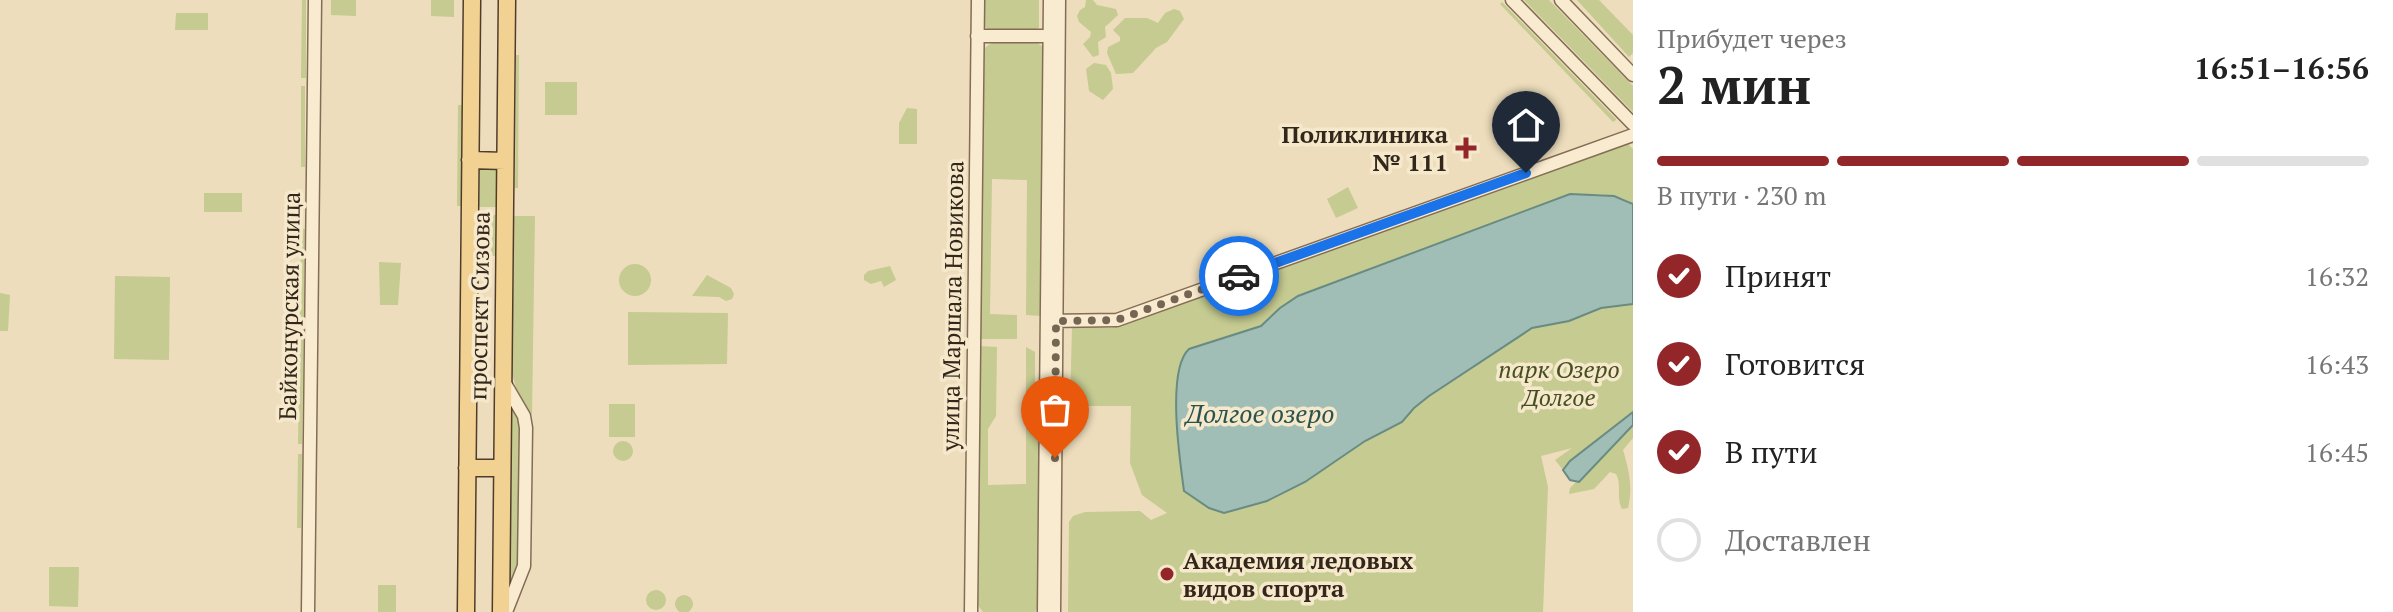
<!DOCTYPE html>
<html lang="ru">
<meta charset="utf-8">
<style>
:root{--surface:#fff;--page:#f6f6f6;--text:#222;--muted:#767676;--line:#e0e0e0;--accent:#932629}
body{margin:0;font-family:"PT Serif",serif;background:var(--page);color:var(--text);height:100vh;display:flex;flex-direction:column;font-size:30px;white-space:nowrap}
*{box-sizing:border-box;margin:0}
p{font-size:26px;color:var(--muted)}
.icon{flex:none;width:44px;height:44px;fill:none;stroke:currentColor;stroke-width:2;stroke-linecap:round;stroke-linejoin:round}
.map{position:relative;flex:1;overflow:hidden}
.details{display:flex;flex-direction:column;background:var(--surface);width:760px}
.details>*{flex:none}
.pin{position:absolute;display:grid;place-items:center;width:68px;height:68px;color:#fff;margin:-82px -34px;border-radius:50% 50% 50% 0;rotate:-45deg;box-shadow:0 0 8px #0007}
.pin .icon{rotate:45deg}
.courier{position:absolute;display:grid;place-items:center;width:80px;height:80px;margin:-40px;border:6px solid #1a73e8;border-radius:50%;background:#fff;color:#222;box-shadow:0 2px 10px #0007}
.head em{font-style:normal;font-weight:700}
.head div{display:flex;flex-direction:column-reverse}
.head{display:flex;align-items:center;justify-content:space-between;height:136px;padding:0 24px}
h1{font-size:52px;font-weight:700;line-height:60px}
.bar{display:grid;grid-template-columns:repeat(4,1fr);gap:12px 8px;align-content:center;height:96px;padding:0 24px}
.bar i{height:10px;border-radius:6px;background:var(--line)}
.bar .active{background:var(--accent)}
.bar p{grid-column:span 4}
ol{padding:0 24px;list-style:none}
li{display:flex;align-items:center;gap:24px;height:88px}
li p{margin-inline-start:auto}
li .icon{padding:8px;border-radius:50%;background:var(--accent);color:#fff;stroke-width:4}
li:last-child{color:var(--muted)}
li i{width:44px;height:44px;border:4px solid var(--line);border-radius:50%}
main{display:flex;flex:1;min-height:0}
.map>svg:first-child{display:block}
</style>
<main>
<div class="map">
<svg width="1633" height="612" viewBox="0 0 1633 612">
<rect width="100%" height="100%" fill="#edddbc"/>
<path fill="#c5cb91" d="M302 0H306V78H301Z
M331 0H356V16L331 15Z
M431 0H454V17L431 16Z
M982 0H1039V28L1032 31 988 30 982 23Z
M1086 0H1093L1097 5 1116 9 1118 15 1105 27 1106 37 1098 42 1099 55 1093 57 1083 44 1090 37 1091 32 1079 22 1077 16 1080 10 1085 7Z
M1524 0H1549L1633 86V112Z
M1577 0H1599L1633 35V53L1629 57Z
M1502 2 1616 119V120L1613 122 1500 4Z
M1174 9 1180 11 1184 19 1167 42 1156 48 1133 73 1116 74 1107 53 1108 47 1120 41V37L1113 30 1125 18H1147L1158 23 1165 13Z
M176 13H208V30H175Z
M1034 41 1042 46 1044 52 1041 316 1026 315 1027 180 992 179 990 314 1017 315V339H979L982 50 993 42Z
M516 55H519L518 188H515Z
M1094 63 1106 65 1111 73 1113 89 1103 100 1089 91 1086 69Z
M545 82H577V115H545Z
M301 86H305V167H301Z
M458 105H463L462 206H457Z
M907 108 917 109V144H899V123Z
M1628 144 1633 149V204C1617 192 1590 194 1570 194L1376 266 1280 308 1261 326 1189 350 1177 441 1184 491 1209 507 1224 513 1267 501 1305 482 1365 441 1402 422 1414 408 1429 396 1532 328 1569 321 1601 308 1633 304V412L1570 461 1563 470 1555 460 1572 448 1541 456 1548 487 1543 612H1068L1069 522 1073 516 1085 512 1140 511 1151 520 1167 513 1142 495 1130 463 1131 406H1070L1072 327 1112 328Z
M479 169H498L497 207H479Z
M1348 187 1358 208 1336 218 1327 199Z
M204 193H242V212H204Z
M479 215H498L497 256H478Z
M514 216H535L532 415 516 388 512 373Z
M301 229H305L302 444H298Z
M379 262 401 263 398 305H380Z
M619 280a16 16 0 1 1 32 0a16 16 0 1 1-32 0Z
M890 266 896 280 884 287 881 281 871 284 864 280V275L868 271Z
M707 275 731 288 734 294 732 299 726 301 719 297 692 296Z
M115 276 170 277 169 360 114 359Z
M0 293 10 295 8 331H0Z
M628 312 728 313 727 364 628 365Z
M979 346 997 347 996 416 988 429V485L1026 484V347L1035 352V405L1042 406 1040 605 1035 612H983L977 604Z
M609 404H635V437H609Z
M512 405 521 419V566L510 581Z
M1633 424V438L1623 450C1629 470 1633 488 1628 508L1622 509C1616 498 1622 485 1616 474L1610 472 1594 489 1569 494 1570 488Z
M613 451a10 10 0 1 1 20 0a10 10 0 1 1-20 0Z
M298 454H302L301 528H297Z
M49 567H79L78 607 49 606Z
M378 585H396V612H378Z
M646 600a10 10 0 1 1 20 0a10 10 0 1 1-20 0Z
M675 604a9 9 0 1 1 18 0a9 9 0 1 1-18 0Z"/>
<path fill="#a0beb5" stroke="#688b82" stroke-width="2" d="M1570 194 1614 196 1633 204V304L1601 308 1569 321 1532 328 1429 396 1414 408 1402 422 1365 441 1305 482 1267 501 1224 513 1209 508 1184 491C1180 461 1166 370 1189 349L1261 326 1280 308 1298 296Z
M1633 412V425L1579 482 1570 480 1563 470 1570 461Z"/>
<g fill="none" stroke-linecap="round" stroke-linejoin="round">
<defs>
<path id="minor" d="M1512 0 1633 124
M1561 0 1633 75
M977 36H1054
M1047 321 1117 320 1633 135
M503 380 524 416 526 428 524 566 506 612
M308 612 315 0
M971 612 978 0
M1044 612 1050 0
M1054 612 1059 0"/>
<path id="major" d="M470 160 505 161
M467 468H502
M466 612 472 0
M501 612 507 0"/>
</defs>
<use href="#minor" stroke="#846d56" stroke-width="15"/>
<use href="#major" stroke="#513c2b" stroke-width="19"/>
<use href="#minor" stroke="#f8ebcf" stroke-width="12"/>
<use href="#major" stroke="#f2d292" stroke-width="16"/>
</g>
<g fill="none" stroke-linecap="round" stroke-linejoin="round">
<path stroke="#746653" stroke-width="8" stroke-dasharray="0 14.4" d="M1055 458 1056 321 1117 320 1239 276"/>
<path stroke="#1a73e8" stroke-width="10" d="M1239 276 1526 173"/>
</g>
<g fill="#932629" stroke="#f5e8cb" stroke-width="3">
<path d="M1462 136h8v8h8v8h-8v8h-8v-8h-8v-8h8z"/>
<circle cx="1167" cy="574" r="8"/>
</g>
<g text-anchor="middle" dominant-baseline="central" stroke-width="7" stroke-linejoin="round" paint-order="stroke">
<g font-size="24" font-weight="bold" fill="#33261b" stroke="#f5e8cb" text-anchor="end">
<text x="1448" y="134">Поликлиника<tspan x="1448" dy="28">№ 111</tspan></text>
<text x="1183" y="560" text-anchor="start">Академия ледовых<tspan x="1183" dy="28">видов спорта</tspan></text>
</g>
<g font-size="24" fill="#33261b" stroke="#f5e8cb">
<text transform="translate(289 306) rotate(-89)">Байконурская улица</text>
<text transform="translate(479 306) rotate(-89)">проспект Сизова</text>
<text transform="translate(952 306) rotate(-89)">улица Маршала Новикова</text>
</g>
<g font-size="24" font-style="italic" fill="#455021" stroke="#f5e8cb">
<text x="1559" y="369">парк Озеро<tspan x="1559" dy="28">Долгое</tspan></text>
</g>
<g font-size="26" font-style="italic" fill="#2a5350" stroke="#f5e8cb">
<text x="1260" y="413">Долгое озеро</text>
</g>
</g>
</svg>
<div class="pin" style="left:1055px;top:458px;background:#ea580c"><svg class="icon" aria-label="bag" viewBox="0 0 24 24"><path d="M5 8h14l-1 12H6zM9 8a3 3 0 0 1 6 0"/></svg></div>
<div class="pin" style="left:1526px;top:173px;background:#1f2937"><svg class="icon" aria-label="home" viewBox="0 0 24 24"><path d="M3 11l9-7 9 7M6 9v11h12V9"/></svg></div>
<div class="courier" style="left:1239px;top:276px"><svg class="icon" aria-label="car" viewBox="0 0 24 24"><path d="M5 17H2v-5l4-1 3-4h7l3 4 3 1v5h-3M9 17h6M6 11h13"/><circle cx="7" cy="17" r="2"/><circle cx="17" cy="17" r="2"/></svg></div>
</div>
<section class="details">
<div class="head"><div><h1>2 мин</h1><p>Прибудет через</p></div><em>16:51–16:56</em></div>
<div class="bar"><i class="active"></i><i class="active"></i><i class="active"></i><i></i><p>В пути · 230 m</p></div>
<ol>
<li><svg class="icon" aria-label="check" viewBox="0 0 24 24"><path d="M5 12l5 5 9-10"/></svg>Принят<p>16:32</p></li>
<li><svg class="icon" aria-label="check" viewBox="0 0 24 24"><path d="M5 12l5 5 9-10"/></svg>Готовится<p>16:43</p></li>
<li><svg class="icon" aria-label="check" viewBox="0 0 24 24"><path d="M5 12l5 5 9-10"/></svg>В пути<p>16:45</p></li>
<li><i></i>Доставлен</li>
</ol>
</section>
</main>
